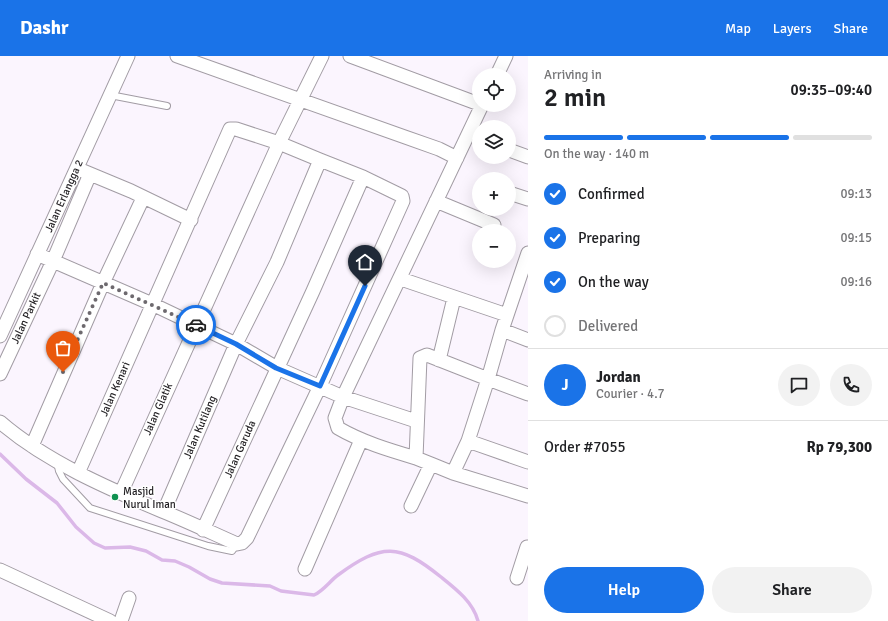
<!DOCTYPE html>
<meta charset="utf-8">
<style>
:root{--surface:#fff;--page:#f2f2f2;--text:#202124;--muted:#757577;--line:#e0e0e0;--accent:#1a73e8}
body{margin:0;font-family:Signika,sans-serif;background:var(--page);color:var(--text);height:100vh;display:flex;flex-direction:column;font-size:15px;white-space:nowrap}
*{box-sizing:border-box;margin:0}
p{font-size:13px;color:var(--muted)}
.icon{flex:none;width:22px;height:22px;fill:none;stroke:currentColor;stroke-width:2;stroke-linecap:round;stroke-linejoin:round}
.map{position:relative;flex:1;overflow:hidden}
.sheet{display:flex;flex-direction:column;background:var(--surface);width:360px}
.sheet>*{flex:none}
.fabs{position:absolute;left:472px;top:12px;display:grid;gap:8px}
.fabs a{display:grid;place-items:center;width:44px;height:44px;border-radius:50%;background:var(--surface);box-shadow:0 4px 16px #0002;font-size:20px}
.pin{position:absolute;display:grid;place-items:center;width:34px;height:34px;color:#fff;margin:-41px -17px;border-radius:50% 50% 50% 0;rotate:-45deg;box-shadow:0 0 4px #0007}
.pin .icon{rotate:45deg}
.courier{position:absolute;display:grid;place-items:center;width:40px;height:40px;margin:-20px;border:3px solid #1a73e8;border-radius:50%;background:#fff;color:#222;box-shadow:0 1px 5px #0007}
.headline em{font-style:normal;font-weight:600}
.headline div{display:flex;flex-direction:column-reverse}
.headline{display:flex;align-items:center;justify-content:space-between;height:68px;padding:0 16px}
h1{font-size:26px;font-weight:600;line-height:30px}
.bar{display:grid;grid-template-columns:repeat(4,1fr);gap:6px 4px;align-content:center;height:48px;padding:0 16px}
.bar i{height:5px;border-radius:3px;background:var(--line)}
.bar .active{background:var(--accent)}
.bar p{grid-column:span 4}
.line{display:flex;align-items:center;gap:10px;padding:0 16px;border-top:1px solid var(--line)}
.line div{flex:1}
.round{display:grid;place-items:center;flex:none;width:42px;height:42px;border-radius:21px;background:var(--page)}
ol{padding:0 16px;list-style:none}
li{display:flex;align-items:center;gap:12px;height:44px}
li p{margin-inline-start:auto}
li .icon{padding:4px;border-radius:50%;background:var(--accent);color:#fff;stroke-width:4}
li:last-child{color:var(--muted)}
li i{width:22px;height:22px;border:2px solid var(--line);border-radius:50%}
.primary-button{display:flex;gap:8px;margin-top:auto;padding:8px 16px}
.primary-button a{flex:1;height:46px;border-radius:24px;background:var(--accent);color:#fff;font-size:16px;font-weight:600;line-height:46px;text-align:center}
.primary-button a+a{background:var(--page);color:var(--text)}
header{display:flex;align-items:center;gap:24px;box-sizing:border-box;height:56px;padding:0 20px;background:var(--accent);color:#fff}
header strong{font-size:19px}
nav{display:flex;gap:22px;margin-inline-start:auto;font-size:14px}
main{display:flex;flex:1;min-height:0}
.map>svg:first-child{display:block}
</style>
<header>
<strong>Dashr</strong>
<nav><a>Map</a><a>Layers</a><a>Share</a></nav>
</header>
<main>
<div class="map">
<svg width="528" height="565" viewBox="0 0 528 565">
<rect width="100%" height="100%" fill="#fbf5fe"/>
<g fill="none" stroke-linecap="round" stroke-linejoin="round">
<path stroke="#dbb8e8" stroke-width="3.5" d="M0 398 26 423 57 447 76 471 94 487 105 492 130 491 146 495 162 504 175 505 189 511 210 523 222 527 270 530 281 535 314 539C323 535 330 525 338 519 382 487 399 487 441 521 456 533 473 546 478 565"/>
<defs>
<path id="lane" d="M110 39 167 50
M57 406 59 415 63 423 90 452 208 490 232 495 237 488"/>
<path id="street" d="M177 0 405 81 439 93 457 102
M350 0 479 48
M497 19 506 0
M509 94 528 101
M83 115 131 135 191 164
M509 137 528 143
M436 145 494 169
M37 198 152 248 236 288 277 312 343 341 416 365
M401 223 507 259
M502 274 528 284
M0 280 128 0
M439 304 454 242
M0 318 53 205 90 118
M0 366C45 405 107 432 162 455 187 465 212 477 237 488L242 487 247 482 320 330 403 145 402 140 363 121 320 104 279 87 236 73H230L78 417
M468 385 488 323 528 338
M32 390 103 227 143 142
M416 402C389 394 362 386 338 372L335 362 343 341 482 49
M528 406 468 385 453 417 528 440
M431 408 453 417
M121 437 279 87 322 0
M411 450 431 408 416 402 420 302 427 299 488 323 502 274 528 197
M164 455 236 288 277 206 320 104
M203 474 313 235 363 121
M305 513 361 384
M0 514 110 565
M517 522 527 491
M121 565 129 542"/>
</defs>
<use href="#lane" stroke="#a29ca4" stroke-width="8"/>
<use href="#street" stroke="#a29ca4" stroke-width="15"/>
<use href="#lane" stroke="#fff" stroke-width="6"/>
<use href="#street" stroke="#fff" stroke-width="13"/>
</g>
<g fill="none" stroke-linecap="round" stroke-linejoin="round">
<path stroke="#6d696e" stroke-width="4" stroke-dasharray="0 7.2" d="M63 316 103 227 196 269"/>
<path stroke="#1a73e8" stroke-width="5" d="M196 269 236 288 276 312 320 330 365 230"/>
</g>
<circle fill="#0f9250" stroke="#fff" stroke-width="1.5" cx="115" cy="441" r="4"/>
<g text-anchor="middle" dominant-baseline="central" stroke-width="3" stroke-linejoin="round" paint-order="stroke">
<g font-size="11" fill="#201e21" stroke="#fff">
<text transform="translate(64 140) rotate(-66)">Jalan Erlangga 2</text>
<text transform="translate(26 262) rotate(-65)">Jalan Parkit</text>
<text transform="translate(115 333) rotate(-66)">Jalan Kenari</text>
<text transform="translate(158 353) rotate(-66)">Jalan Glatik</text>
<text transform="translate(200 371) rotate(-67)">Jalan Kutilang</text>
<text transform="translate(240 393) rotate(-66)">Jalan Garuda</text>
</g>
<g font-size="11" fill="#201e21" stroke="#fff" text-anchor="start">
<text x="123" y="435">Masjid<tspan x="123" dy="13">Nurul Iman</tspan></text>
</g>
</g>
</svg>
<div class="fabs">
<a><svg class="icon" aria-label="locate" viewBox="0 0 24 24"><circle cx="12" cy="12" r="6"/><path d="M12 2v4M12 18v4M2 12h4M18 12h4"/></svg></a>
<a><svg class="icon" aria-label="layers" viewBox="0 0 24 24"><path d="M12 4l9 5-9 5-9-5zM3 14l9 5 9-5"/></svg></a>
<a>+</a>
<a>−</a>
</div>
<div class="pin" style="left:63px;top:316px;background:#ea580c"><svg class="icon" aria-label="bag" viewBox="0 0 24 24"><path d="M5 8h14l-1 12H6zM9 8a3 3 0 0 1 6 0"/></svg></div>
<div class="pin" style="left:365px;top:230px;background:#1f2937"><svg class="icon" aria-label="home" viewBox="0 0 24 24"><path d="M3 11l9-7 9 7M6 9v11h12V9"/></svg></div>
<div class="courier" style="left:196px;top:269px"><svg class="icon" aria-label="car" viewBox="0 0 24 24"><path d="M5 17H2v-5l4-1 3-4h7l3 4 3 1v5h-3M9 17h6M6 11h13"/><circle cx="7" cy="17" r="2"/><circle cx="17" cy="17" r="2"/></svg></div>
</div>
<section class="sheet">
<div class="headline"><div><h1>2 min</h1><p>Arriving in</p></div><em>09:35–09:40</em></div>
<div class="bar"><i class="active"></i><i class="active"></i><i class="active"></i><i></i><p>On the way · 140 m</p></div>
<ol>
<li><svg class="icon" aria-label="check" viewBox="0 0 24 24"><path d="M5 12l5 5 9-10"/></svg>Confirmed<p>09:13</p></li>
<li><svg class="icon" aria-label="check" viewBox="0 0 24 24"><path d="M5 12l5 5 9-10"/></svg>Preparing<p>09:15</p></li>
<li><svg class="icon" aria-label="check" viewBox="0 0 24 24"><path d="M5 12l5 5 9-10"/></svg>On the way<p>09:16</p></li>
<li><i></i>Delivered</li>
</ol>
<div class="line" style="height:72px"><b class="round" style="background:var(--accent);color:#fff">J</b><div><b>Jordan</b><p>Courier · 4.7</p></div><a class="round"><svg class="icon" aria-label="chat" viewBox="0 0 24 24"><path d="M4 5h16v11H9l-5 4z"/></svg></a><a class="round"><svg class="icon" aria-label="phone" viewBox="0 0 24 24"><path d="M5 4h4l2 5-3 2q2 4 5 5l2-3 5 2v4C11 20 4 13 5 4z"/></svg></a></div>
<div class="line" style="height:52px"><div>Order #7055</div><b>Rp 79,300</b></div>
<div class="primary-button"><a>Help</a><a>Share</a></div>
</section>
</main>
